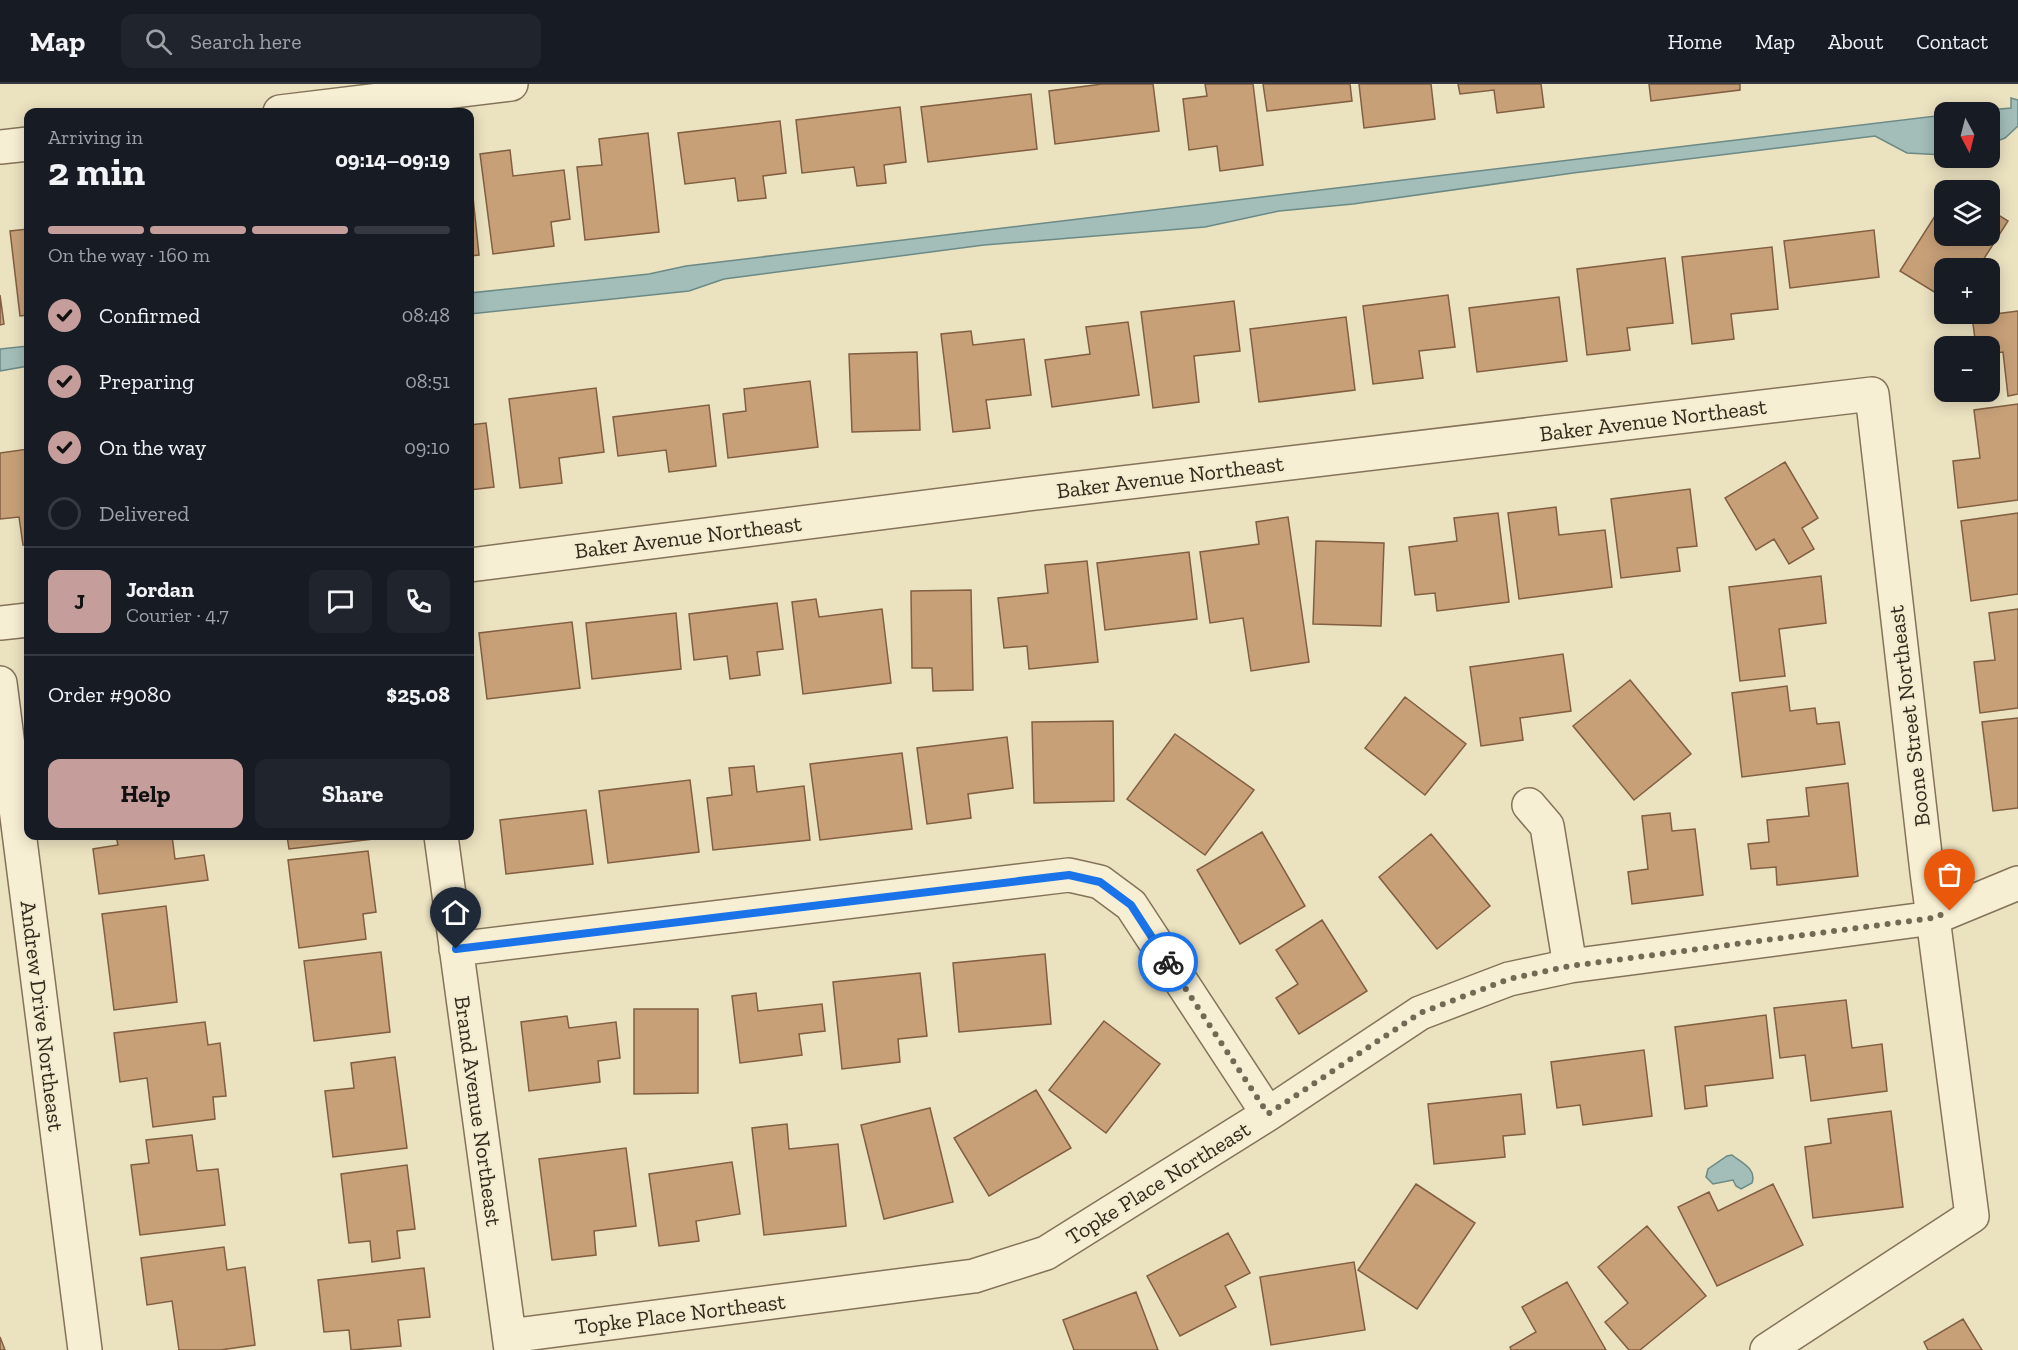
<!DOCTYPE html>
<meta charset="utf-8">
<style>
:root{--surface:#171b24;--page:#20242c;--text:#f1f3f6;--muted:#9ea1a6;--line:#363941;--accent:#c59d9b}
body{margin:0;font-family:"Zilla Slab",serif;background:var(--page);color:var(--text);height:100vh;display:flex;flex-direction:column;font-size:22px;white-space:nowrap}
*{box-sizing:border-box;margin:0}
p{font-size:20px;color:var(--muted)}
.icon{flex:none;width:33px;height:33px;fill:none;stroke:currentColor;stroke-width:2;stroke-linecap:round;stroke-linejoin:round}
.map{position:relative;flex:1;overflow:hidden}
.drawer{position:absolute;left:24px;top:24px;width:450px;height:732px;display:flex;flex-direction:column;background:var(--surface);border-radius:12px;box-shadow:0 3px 15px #0003}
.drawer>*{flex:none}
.needle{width:39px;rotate:173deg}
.controls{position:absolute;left:1934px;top:18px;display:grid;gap:12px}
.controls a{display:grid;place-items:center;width:66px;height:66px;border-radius:12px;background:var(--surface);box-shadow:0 3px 15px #0003;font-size:30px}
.pin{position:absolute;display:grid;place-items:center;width:51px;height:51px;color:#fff;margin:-62px -26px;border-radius:50% 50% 50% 0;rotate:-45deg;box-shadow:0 0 6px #0007}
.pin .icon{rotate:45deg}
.courier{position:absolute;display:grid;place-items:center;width:60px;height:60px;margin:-30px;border:4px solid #1a73e8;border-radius:50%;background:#fff;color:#222;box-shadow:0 2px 8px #0007}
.head em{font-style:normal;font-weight:700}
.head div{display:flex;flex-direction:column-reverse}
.head{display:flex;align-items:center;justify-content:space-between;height:102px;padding:0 24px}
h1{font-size:39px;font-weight:700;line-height:45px}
.bar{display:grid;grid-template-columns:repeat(4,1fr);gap:9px 6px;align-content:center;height:72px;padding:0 24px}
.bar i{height:8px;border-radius:4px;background:var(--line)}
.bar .current{background:var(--accent)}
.bar p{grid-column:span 4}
.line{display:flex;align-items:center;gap:15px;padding:0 24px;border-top:2px solid var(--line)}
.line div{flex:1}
.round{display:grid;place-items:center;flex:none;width:63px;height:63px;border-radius:12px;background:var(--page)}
ol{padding:0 24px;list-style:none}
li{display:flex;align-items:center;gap:18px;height:66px}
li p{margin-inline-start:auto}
li .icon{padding:6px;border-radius:50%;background:var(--accent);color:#111;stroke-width:4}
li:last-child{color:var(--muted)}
li i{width:33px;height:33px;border:3px solid var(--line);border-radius:50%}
.primary-button{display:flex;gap:12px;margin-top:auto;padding:12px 24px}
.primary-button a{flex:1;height:69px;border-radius:12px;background:var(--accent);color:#111;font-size:24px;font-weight:700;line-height:69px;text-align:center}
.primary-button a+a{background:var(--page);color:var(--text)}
header{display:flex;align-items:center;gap:36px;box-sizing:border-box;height:84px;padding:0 30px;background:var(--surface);border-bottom:2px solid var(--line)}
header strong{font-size:28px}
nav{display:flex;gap:33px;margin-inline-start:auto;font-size:21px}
.search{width:420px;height:54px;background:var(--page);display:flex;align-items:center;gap:15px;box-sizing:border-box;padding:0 21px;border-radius:12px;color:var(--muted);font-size:22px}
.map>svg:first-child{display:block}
</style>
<header>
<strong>Map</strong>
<div class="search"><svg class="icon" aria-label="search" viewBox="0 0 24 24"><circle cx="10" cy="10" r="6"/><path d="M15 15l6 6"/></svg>Search here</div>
<nav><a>Home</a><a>Map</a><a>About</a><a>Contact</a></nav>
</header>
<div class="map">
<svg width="2018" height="1266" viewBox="0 0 2018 1266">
<rect width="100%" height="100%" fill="#ebe2c0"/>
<path fill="#a3bdb8" stroke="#6b8a85" stroke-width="1.5" d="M2011 14 2018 16V42L2005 54 1989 60V28H1968L2011 24Z
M1944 31V71L1907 69 1875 52 1573 89 1353 120 1279 127 1205 143 984 161 724 195 689 207 470 230V209L649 190 686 182Z
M28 262V282L0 287V265Z
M1732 1071C1742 1079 1757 1085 1752 1099L1741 1105 1736 1102 1733 1096 1713 1100 1706 1093 1708 1085 1727 1072Z"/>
<path fill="#c7a078" stroke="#815f40" stroke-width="1.5" d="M1102 0H1153L1159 47 1055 60 1049 7Z
M1205 0H1253L1263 81 1220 87 1217 62 1189 66 1183 15 1207 12Z
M1263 0H1350L1352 17 1267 27Z
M1359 0H1431L1435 35 1364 44Z
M1458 0H1541L1544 23 1497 29 1494 6 1460 10Z
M1649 0H1740V6L1651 17Z
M1031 10 1037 65 928 78 921 23Z
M900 23 906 78 884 81 886 99 857 102 854 83 802 89 796 36Z
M780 37 786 89 763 92 766 114 738 117 735 94 685 100 678 49Z
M648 49 659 148 585 156 577 83 602 81 599 55Z
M510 66 513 92 564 86 570 135 551 138 554 162 493 170 480 70Z
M471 94 479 171 470 172V94Z
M1942 121 1944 122V152H1989V125L2008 137 1978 184H1944V214L1900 187Z
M28 145V231L20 232 10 147Z
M1874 146 1879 193 1790 204 1784 157Z
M1772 163 1778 225 1731 230 1734 255 1692 260 1682 173Z
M1665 174 1673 239 1627 244 1630 266 1587 271 1577 185Z
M0 211 4 240 0 241Z
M1448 211 1455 263 1419 267 1423 294 1373 300 1363 222Z
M1559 213 1567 277 1477 288 1469 224Z
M1234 217 1240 267 1194 272 1199 318 1153 324 1141 228Z
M2018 227V310L2008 312 2003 268 1989 270V262H1976L1972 233Z
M1346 233 1355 306 1259 318 1250 245Z
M1128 238 1139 311 1052 323 1045 276 1090 270 1086 243Z
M971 247 973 261 1024 255 1031 311 986 316 990 344 953 348 941 250Z
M917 268 920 346 852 348 849 270Z
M810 297 818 363 728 374 723 330 746 327 744 305Z
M596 304 604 368 559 374 562 399 520 404 509 315Z
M2018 320V416L1958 424 1953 377 1980 374 1974 326Z
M709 321 716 382 669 388 666 366 618 372 613 333Z
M486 339 494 403 470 406V341Z
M28 365V461H23L19 433 0 435V369Z
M1785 378 1818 434 1802 444 1814 465 1789 480 1774 455 1756 466 1725 414Z
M1690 405 1697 462 1677 464 1680 487 1621 494 1611 415Z
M1556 423 1559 451 1605 446 1612 503 1519 515 1508 429Z
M1498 429 1509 518 1437 527 1435 509 1415 511 1409 463 1457 457 1454 434Z
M2018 429V510L1971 517 1961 437Z
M1288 433 1309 578 1251 587 1243 534 1210 539 1200 468 1259 460 1256 438Z
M1316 457 1384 459 1381 542 1313 540Z
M1189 468 1197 535 1105 546 1097 479Z
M1087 477 1098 578 1029 585 1027 562 1004 564 998 514 1048 509 1045 481Z
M1821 492 1826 539 1779 545 1785 592 1740 597 1729 503Z
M971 506 973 606 933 607 932 584H912L911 507Z
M816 515 819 533 882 525 891 599 803 610 792 518Z
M777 519 783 565 757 568 760 591 730 595 727 572 694 576 689 530Z
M2018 525V624L1980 629 1974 578 1995 576 1989 529Z
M676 529 681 585 592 595 586 539Z
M572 538 580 604 487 615 479 549Z
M1563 570 1571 627 1520 634 1523 656 1481 662 1470 583Z
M1630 596 1691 670 1634 716 1573 642Z
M1787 602 1790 627 1815 624 1817 640 1839 638 1845 680 1742 693 1732 609Z
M1405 613 1466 660 1425 711 1365 664Z
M2018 634V724L1993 727 1982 638Z
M1113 637 1114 717 1034 719 1032 638Z
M1175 650 1254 706 1205 771 1127 715Z
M1007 653 1013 704 968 710 971 734 927 740 917 664Z
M902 669 912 745 820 756 810 680Z
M754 682 757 708 804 702 810 756 713 766 707 714 732 711 729 684Z
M690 696 699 768 608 779 599 707Z
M1848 699 1858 792 1777 801 1776 783 1751 785 1748 760 1769 758 1767 736 1809 732 1806 704Z
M586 726 593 780 506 790 500 736Z
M1670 729 1672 747 1695 745 1703 811 1632 820 1628 788 1648 785 1642 732Z
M1262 748 1305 822 1240 860 1197 786Z
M1431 750 1490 822 1437 865 1379 793Z
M116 752H172L175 775 204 771 208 796 99 810 93 765 118 761Z
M287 752H373V755L289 765Z
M368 767 376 828 363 830 366 855 299 864 288 776Z
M166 822 177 918 114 926 102 830Z
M1322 836 1367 907 1299 950 1276 914 1298 900 1276 866Z
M381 868 390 948 314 957 304 877Z
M1045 870 1051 940 959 948 953 879Z
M920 889 927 952 898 955 900 978 842 985 833 898Z
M756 909 758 927 822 920 825 947 799 950 802 971 740 979 732 912Z
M1846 916 1852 964 1882 960 1887 1007 1811 1017 1805 971 1780 974 1774 924Z
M634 925H698V1009L634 1010Z
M1766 931 1773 994 1705 1002 1707 1022 1685 1025 1675 943Z
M567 932 569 944 616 938 620 974 598 977 600 998 529 1007 521 938Z
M1104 937 1160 980 1106 1049 1049 1006Z
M205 938 208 961 220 959 226 1012 213 1013 215 1035 153 1043 147 994 120 998 114 949Z
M1644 966 1652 1032 1583 1041 1580 1021 1557 1024 1551 978Z
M395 973 407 1064 333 1073 325 1007 354 1004 351 979Z
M1036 1006 1071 1064 989 1112 954 1054Z
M1521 1010 1525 1050 1503 1052 1505 1073 1434 1080 1428 1020Z
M930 1024 953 1118 884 1135 861 1041Z
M1891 1027 1903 1123 1813 1134 1805 1063 1831 1059 1828 1035Z
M787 1040 789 1065 838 1060 846 1142 764 1151 752 1044Z
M192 1051 197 1087 218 1085 225 1141 140 1151 131 1081 149 1079 146 1056Z
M626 1064 636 1142 594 1147 596 1171 552 1176 539 1075Z
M732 1078 740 1130 696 1137 699 1157 659 1162 649 1090Z
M407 1081 415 1145 397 1147 400 1174 372 1178 370 1157 349 1159 341 1090Z
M1416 1100 1475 1139 1417 1225 1358 1186Z
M1773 1100 1803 1161 1717 1202 1678 1123 1709 1108 1718 1127Z
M1647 1142 1706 1212 1640 1266H1629L1605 1238 1628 1219 1598 1183Z
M1228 1149 1250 1189 1225 1202 1236 1223 1180 1252 1147 1192Z
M224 1163 227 1186 245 1183 255 1261 220 1266H179L172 1217 147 1221 141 1174Z
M1354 1178 1365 1246 1271 1261 1260 1193Z
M424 1184 430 1233 398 1236 401 1262 351 1266 349 1246 324 1248 318 1196Z
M1567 1198 1606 1266H1511L1510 1263 1536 1248 1522 1223Z
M1136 1208 1158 1266H1074L1063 1236Z
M1963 1235 1982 1266H1928L1924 1258Z
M0 1253 5 1266H0Z"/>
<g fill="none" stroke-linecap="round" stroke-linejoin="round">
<defs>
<path id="minor" d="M280 28 511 0
M0 63 28 60
M470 481 1028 410 1872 310 1927 788 1972 1132 1767 1266
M0 539 28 536
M0 599 85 1266
M1529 721 1547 742 1570 882
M441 752 511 1266
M456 865 1069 791 1100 798 1131 821 1268 1030
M509 1252 974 1192 1046 1169 1268 1030 1420 929 1509 895 1570 882 1933 834 2018 799"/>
</defs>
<use href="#minor" stroke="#837359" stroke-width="36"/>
<use href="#minor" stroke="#f7efd3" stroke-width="33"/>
</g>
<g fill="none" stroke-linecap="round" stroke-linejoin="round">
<path stroke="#736a56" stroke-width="6" stroke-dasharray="0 10.8" d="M1168 878 1268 1030 1420 929 1509 895 1570 882 1933 834 1950 827"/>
<path stroke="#1a73e8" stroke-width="8" d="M456 865 1069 791 1100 798 1131 821 1168 878"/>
</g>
<g text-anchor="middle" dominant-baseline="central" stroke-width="4.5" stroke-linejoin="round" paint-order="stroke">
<g font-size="22" fill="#332a1d" stroke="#f3eccf">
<text transform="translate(1653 336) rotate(-7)">Baker Avenue Northeast</text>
<text transform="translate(1170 393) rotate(-7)">Baker Avenue Northeast</text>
<text transform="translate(688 453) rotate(-7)">Baker Avenue Northeast</text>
<text transform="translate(1909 632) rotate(-97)">Boone Street Northeast</text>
<text transform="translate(42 932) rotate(83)">Andrew Drive Northeast</text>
<text transform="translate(478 1027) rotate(82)">Brand Avenue Northeast</text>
<text transform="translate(1158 1099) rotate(-32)">Topke Place Northeast</text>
<text transform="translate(680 1230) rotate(-7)">Topke Place Northeast</text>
</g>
</g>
</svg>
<div class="controls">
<a><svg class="needle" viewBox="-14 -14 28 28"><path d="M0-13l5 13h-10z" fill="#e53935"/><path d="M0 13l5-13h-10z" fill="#9ea1a6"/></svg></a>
<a><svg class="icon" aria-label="layers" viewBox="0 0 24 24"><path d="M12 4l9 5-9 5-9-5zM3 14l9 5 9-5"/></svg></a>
<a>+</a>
<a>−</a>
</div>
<div class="pin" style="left:1950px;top:827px;background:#ea580c"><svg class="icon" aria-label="bag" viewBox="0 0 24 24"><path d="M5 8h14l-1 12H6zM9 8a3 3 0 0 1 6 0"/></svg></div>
<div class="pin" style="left:456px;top:865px;background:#1f2937"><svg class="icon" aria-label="home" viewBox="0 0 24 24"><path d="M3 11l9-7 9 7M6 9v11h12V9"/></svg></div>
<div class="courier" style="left:1168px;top:878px"><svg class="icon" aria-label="bike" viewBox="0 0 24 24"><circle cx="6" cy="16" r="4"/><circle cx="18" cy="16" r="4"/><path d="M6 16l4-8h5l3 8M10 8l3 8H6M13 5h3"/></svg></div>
<section class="drawer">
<div class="head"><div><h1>2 min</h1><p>Arriving in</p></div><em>09:14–09:19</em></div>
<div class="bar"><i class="current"></i><i class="current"></i><i class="current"></i><i></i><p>On the way · 160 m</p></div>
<ol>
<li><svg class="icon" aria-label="check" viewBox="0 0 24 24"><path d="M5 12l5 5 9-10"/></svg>Confirmed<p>08:48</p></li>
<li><svg class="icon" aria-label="check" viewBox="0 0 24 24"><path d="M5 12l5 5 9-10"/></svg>Preparing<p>08:51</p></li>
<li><svg class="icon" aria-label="check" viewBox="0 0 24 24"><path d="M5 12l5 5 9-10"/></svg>On the way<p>09:10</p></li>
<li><i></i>Delivered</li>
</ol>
<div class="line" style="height:108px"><b class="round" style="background:var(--accent);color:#111">J</b><div><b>Jordan</b><p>Courier · 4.7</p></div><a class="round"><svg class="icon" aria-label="chat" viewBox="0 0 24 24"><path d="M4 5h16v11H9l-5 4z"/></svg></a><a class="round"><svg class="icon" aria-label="phone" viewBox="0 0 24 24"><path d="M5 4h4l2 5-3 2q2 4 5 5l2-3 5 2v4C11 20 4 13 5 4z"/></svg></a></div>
<div class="line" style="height:78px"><div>Order #9080</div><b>$25.08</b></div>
<div class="primary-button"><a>Help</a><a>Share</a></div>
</section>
</div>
